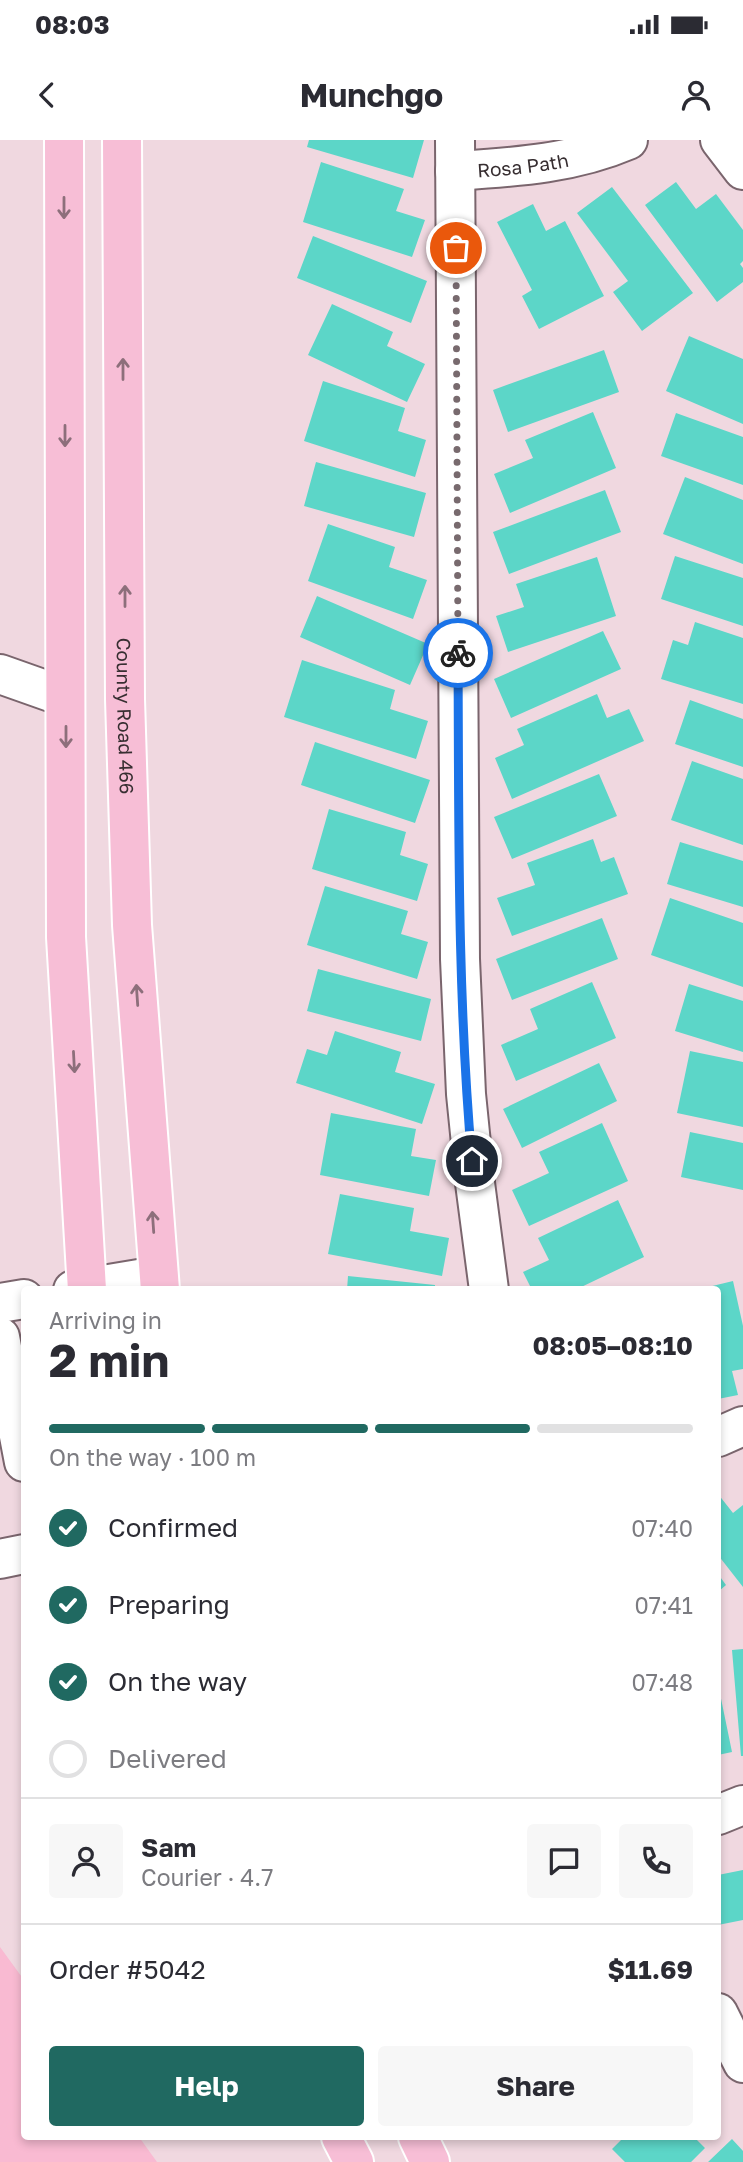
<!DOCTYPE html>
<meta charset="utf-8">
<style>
:root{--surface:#fff;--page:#f7f7f7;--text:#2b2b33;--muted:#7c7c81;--line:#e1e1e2;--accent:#206961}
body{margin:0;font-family:"Golos Text",sans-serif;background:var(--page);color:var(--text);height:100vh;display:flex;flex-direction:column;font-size:26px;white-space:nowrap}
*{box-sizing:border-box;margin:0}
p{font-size:23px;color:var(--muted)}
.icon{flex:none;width:38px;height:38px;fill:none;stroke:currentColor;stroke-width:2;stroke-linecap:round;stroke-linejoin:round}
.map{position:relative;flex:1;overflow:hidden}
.side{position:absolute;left:21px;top:1146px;width:700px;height:854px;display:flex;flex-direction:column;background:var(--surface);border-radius:7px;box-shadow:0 4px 10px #0003}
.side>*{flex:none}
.pin{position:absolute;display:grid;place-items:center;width:60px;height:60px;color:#fff;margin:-30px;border:4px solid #fff;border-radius:50%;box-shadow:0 2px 7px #0007}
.courier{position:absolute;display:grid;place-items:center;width:70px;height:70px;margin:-35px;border:5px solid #1a73e8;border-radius:50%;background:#fff;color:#222;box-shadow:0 2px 9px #0007}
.head em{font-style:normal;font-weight:700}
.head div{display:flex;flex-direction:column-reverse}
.head{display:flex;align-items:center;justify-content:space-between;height:119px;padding:0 28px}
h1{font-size:46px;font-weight:700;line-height:52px}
.bar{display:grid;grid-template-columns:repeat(4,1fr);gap:10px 7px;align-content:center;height:84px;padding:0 28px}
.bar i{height:9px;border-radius:5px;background:var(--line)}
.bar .current{background:var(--accent)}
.bar p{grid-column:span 4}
.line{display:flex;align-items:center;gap:18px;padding:0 28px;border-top:2px solid var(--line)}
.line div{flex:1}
.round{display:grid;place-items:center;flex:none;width:74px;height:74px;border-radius:7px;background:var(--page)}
ol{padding:0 28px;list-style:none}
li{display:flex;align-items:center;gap:21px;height:77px}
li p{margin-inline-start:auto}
li .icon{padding:7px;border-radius:50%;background:var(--accent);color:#fff;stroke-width:4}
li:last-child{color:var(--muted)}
li i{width:38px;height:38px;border:4px solid var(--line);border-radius:50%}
.cta{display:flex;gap:14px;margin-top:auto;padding:14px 28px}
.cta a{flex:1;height:80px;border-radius:7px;background:var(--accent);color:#fff;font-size:28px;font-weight:700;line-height:80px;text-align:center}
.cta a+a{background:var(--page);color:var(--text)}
.status{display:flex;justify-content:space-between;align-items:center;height:49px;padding:0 35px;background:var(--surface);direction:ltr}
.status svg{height:19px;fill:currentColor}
header{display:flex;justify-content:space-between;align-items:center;height:91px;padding:0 28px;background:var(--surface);font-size:32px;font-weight:700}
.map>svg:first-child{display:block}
</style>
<div class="status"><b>08:03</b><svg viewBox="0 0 49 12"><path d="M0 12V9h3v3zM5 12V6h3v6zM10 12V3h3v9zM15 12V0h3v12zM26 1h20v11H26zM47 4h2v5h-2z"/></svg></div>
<header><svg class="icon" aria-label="back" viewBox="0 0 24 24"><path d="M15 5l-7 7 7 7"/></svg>Munchgo<svg class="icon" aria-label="person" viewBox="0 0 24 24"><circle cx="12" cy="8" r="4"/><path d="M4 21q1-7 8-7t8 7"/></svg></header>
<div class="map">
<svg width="743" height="2022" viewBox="0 0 743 2022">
<rect width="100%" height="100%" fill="#f0d8e0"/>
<path fill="#f9bad2" d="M0 1807 24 1840V1997H139L157 2022H0Z"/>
<path fill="#5cd6c8" d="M309 0H424L413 38 307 7Z
M321 22 404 49 396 71 425 80 412 117 303 82Z
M676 42 696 69 716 54 743 90V121L740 124 743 128V142L717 162 645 65Z
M612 47 693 153 642 191 613 152 628 141 577 73Z
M533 64 546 91 565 81 604 156 539 189 522 156 532 150 497 82Z
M313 96 427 141 411 183 297 138Z
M332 164 393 192 387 206 425 224 407 262 308 215Z
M689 196 743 219V284L666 251Z
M604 210 619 252 508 292 493 250Z
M323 241 405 268 398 291 426 300 415 337 304 301Z
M593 272 616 328 510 373 494 334 533 318 525 300Z
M676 273 743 297V345L661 316Z
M316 322 426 353 414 397 304 366Z
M685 337 743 360V424L663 394Z
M605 350 621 392 509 434 493 392Z
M328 384 395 407 389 427 427 440 413 479 308 441Z
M675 416 743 438V486L661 459Z
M597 417 616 476 508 512 496 476 524 467 516 444Z
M317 456 428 504 410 545 300 497Z
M695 482 743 498V564L661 539 673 500 688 505Z
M603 491 621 529 511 578 494 539Z
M302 520 395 550 390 569 428 581 416 619 284 577Z
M597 554 607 578 629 569 644 601 512 659 495 618 524 605 517 589Z
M690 560 743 579V627L675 604Z
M315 602 430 640 415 683 301 645Z
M692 621 743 639V705L671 680Z
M599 634 617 676 512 719 494 677Z
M329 669 406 692 400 715 428 724 417 761 312 729Z
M593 699 601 722 614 717 628 754 512 796 497 758 535 745 527 723Z
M680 702 743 721V767L667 744Z
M325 746 408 771 401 794 428 802 417 839 307 805Z
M670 758 743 783V847L651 815Z
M602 778 618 819 512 860 496 819Z
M318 829 431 859 421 901 307 871Z
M592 842 616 898 516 941 501 905 538 889 530 869Z
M689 844 743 861V912L675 891Z
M335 891 401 912 395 932 435 944 422 984 296 943 307 909 327 915Z
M690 911 743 922V987L677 973Z
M599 923 617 961 522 1008 503 969Z
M331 973 416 989 411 1016 436 1020 429 1056 320 1035Z
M602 983 628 1041 529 1086 512 1050 549 1033 539 1012Z
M690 992 743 1003V1050L681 1037Z
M340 1054 414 1068 410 1091 449 1098 442 1136 328 1114Z
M618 1060 644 1117 575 1150H532L523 1132 549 1120 538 1098Z
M348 1136 435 1145V1150H347Z
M733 1141 743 1186V1229L732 1231 738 1255 718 1259V1150L700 1149Z
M718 1354 733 1373 743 1365V1447L718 1415Z
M718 1434 726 1445 718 1452Z
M743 1509V1616H741L732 1510Z
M718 1544 732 1612 718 1615Z
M743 1730V1780L718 1785V1735Z
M624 1997H694L705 2008 691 2022H625L612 2009Z
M732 1999 743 2011V2022H708Z"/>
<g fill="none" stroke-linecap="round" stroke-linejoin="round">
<defs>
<g id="minor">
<path d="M455 0 460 819 466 954 475 1043 489 1150"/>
<path d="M720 0 743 30"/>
<path id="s1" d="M455 31C515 27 572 24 628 0"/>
<path d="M0 534 65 557"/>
<path d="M73 1150 157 1136"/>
<path d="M0 1163 24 1159"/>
<path d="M0 1197 24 1322"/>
<path d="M718 1297 743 1286"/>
<path d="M0 1419 24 1414"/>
<path d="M718 1675 743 1665"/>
<path d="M718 1873 743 1923"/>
</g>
<g id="major">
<path d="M64 0 66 797 87 1150"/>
<path id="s2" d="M122 0 125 559 132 785 160 1150"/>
<path d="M341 1997 354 2022"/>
<path d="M418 1997 430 2022"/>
</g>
</defs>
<use href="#minor" stroke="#7a656d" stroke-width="42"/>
<use href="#major" stroke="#fff" stroke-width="42"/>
<use href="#minor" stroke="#fff" stroke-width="38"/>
<use href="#major" stroke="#f7bed6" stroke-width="38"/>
</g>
<defs><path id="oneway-shaft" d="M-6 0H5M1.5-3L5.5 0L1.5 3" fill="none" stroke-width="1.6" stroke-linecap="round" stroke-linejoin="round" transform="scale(1.75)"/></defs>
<g stroke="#8d6f7b">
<use href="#oneway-shaft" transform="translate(64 68) rotate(90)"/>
<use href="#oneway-shaft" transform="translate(123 229) rotate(-90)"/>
<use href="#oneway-shaft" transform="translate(65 296) rotate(90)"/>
<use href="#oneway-shaft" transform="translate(125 456) rotate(-90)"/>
<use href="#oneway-shaft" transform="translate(66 597) rotate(90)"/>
<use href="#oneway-shaft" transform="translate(137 855) rotate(-94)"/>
<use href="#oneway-shaft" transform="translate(74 922) rotate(87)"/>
<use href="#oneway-shaft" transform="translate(153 1082) rotate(-94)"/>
</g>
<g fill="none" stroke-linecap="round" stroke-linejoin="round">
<path stroke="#786a6e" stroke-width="7" stroke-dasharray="0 12.6" d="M456 108 458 513"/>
<path stroke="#1a73e8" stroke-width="9" d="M458 513C459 683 457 852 472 1021"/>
</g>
<g text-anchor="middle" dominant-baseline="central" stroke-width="5" stroke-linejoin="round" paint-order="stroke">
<g font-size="19" fill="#372e31" stroke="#fde5ee">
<text stroke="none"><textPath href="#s1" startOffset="68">Rosa Path</textPath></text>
<text stroke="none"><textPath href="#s2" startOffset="576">County Road 466</textPath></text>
</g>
</g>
</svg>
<div class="pin" style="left:456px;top:108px;background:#ea580c"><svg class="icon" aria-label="bag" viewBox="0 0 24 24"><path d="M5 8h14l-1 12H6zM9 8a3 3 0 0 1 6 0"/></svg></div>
<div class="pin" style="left:472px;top:1021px;background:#1f2937"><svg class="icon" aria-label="home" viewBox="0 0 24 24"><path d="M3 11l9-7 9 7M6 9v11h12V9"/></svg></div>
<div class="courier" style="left:458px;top:513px"><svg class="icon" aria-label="bike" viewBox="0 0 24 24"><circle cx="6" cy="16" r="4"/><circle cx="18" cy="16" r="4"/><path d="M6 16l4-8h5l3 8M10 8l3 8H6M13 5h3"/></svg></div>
<section class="side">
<div class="head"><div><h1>2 min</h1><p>Arriving in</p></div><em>08:05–08:10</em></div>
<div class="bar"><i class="current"></i><i class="current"></i><i class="current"></i><i></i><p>On the way · 100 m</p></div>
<ol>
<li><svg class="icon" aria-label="check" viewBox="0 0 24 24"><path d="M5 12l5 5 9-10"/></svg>Confirmed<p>07:40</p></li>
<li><svg class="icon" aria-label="check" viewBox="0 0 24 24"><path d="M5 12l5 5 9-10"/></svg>Preparing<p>07:41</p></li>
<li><svg class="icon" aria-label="check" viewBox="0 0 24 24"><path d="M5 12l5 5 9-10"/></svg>On the way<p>07:48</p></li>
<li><i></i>Delivered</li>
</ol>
<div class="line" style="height:126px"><a class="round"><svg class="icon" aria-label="person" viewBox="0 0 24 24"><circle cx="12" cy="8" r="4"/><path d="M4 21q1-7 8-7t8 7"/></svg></a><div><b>Sam</b><p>Courier · 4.7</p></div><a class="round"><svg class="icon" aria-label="chat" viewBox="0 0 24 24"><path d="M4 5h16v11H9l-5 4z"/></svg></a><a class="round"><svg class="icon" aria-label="phone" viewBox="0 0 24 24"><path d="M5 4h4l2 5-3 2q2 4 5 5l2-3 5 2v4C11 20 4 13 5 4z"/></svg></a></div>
<div class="line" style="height:91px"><div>Order #5042</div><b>$11.69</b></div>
<div class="cta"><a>Help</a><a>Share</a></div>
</section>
</div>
